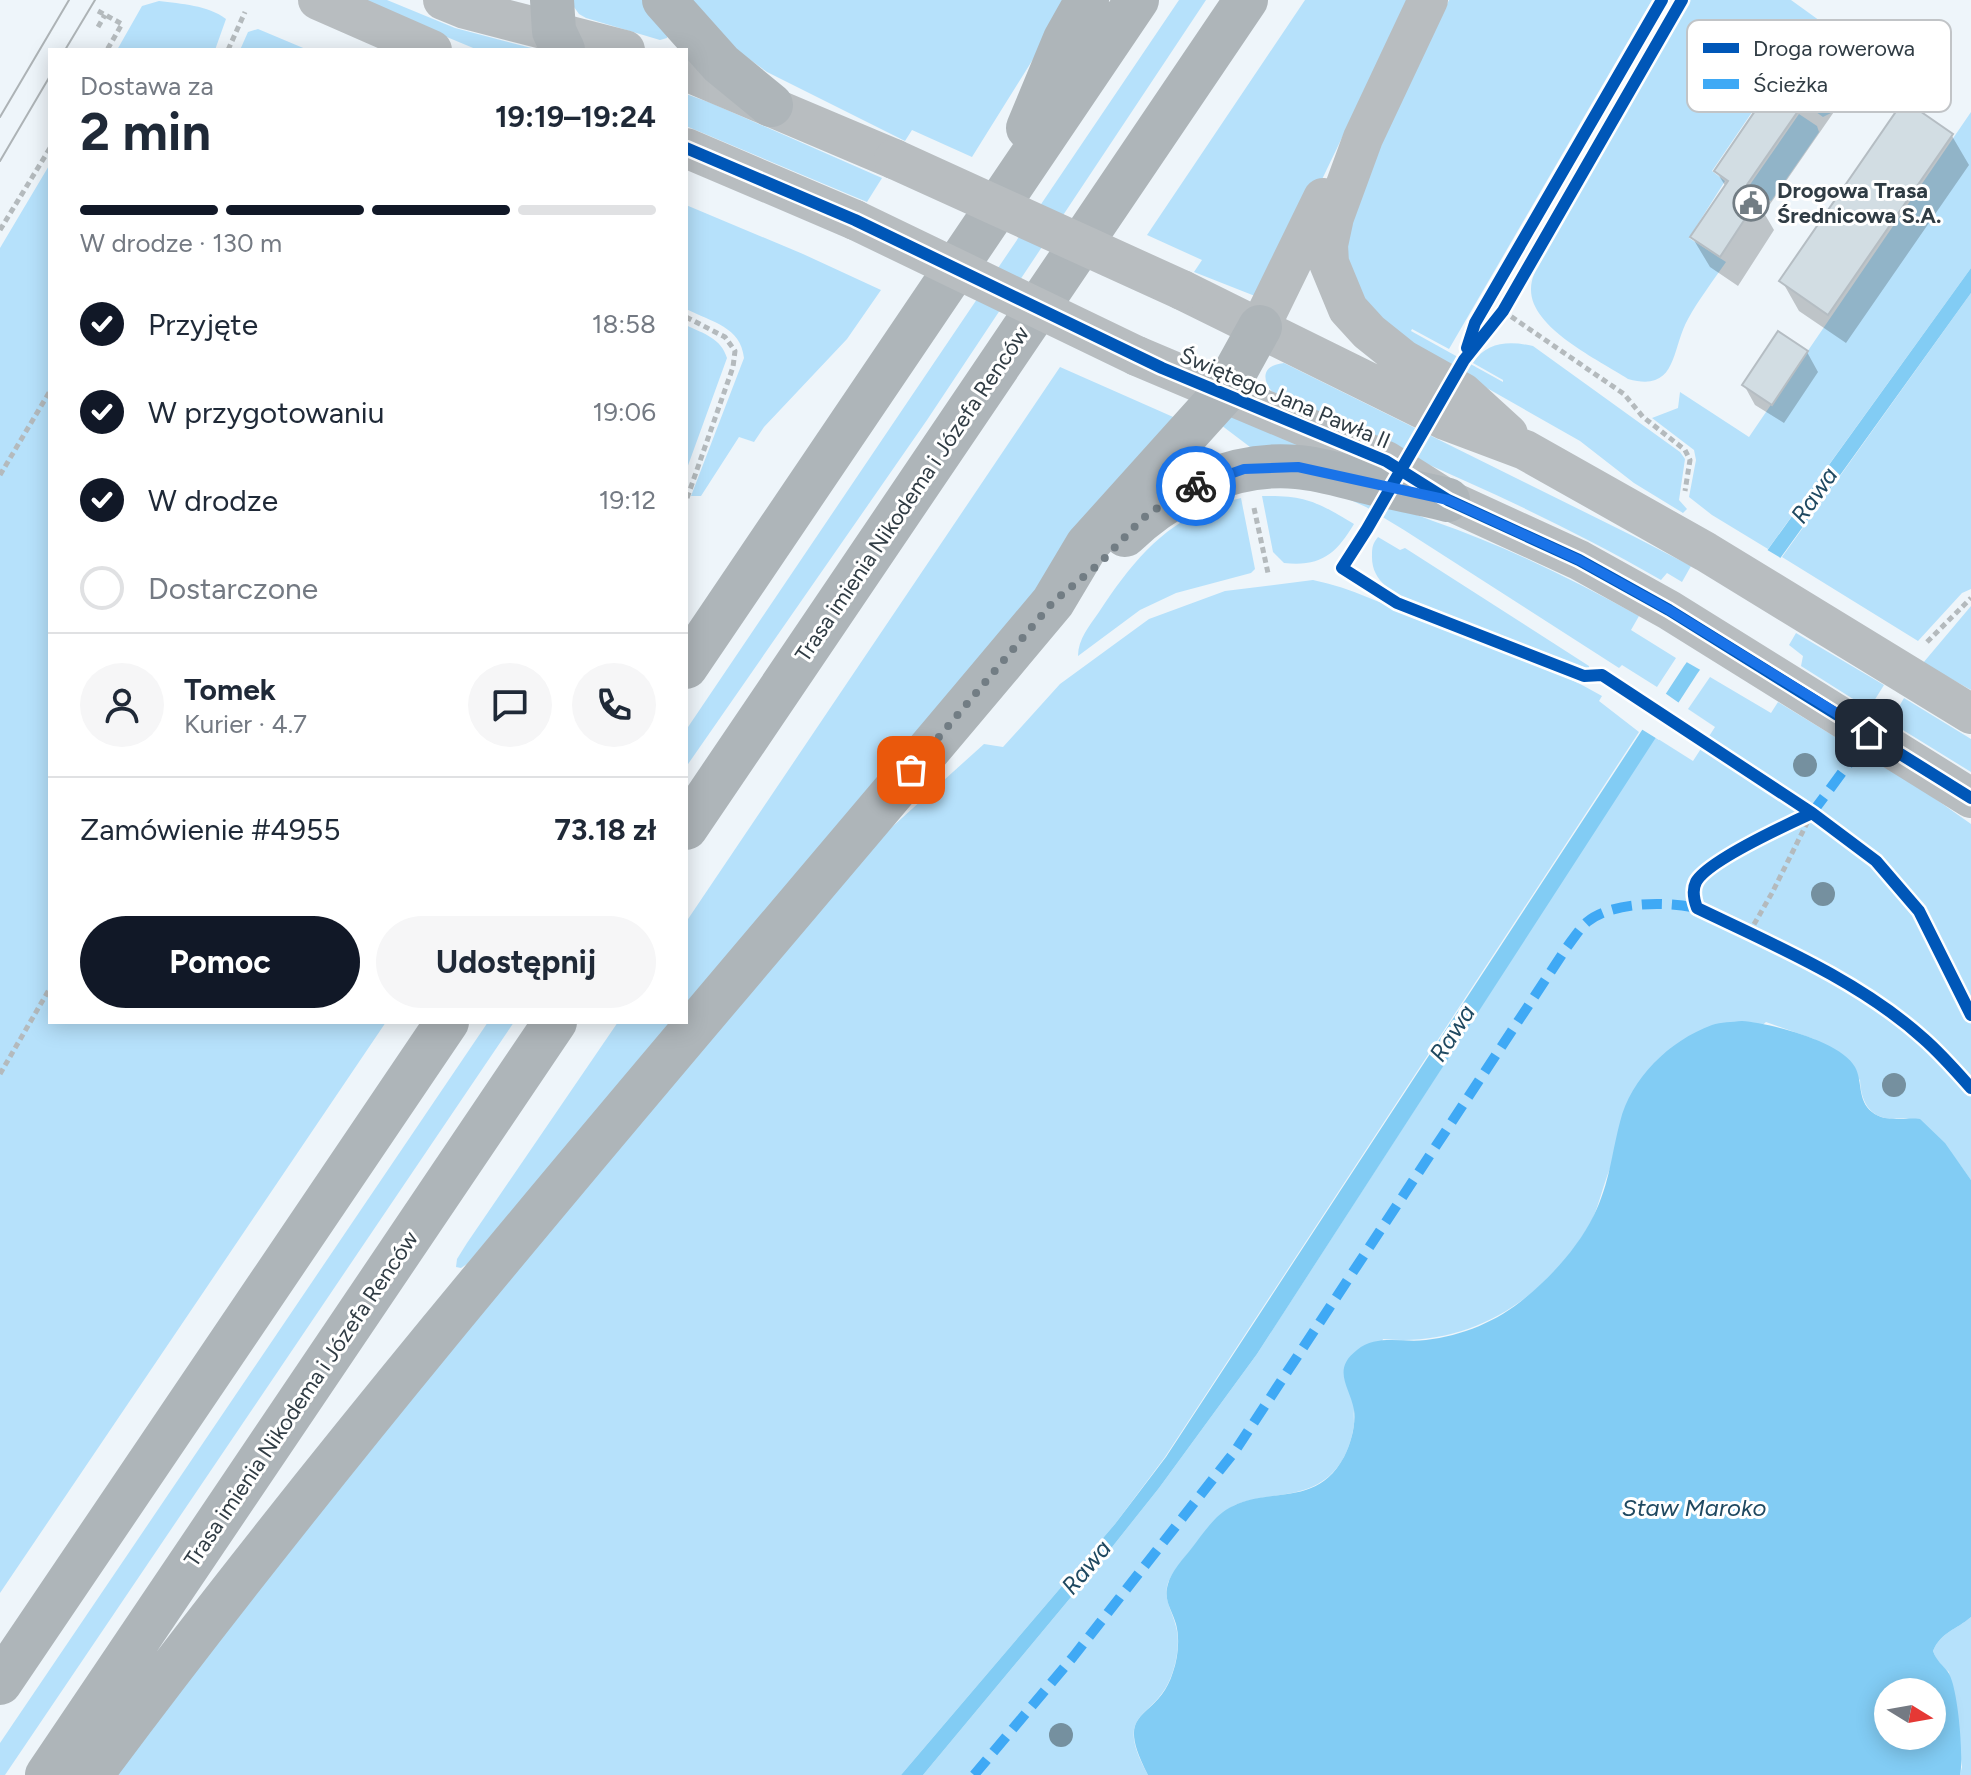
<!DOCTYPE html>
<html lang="pl">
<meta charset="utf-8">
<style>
:root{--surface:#fff;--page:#f6f6f7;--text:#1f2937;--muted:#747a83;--line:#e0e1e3;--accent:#111827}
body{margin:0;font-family:Figtree,sans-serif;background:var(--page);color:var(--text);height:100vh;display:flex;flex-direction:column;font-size:30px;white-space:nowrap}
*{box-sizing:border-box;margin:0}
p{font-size:26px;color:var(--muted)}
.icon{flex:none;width:44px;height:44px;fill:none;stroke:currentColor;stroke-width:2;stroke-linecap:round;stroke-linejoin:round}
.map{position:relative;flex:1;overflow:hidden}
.sheet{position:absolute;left:48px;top:48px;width:640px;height:976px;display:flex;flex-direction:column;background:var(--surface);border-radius:0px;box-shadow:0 4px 20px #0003}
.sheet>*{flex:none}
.needle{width:52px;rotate:101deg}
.controls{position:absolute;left:1874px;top:1678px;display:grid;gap:16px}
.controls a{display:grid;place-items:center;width:72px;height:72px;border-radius:50%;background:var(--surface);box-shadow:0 4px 20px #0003;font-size:40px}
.pin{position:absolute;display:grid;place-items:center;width:68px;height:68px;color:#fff;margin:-34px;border-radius:16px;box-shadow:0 4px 12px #0006}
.courier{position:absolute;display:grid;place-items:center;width:80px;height:80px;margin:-40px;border:6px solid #1a73e8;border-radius:50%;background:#fff;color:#222;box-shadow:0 2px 10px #0007}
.headline em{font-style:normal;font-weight:700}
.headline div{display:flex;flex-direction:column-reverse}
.headline{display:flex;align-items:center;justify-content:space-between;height:136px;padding:0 32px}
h1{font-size:52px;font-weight:700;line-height:60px}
.bar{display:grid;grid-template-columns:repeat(4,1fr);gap:12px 8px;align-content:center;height:96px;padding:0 32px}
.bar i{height:10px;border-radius:6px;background:var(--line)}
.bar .current{background:var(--accent)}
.bar p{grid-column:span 4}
.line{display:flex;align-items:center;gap:20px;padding:0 32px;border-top:2px solid var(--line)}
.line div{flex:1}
.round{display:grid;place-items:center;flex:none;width:84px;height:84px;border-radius:42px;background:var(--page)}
ol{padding:0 32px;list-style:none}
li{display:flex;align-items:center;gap:24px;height:88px}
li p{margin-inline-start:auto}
li .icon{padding:8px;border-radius:50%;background:var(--accent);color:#fff;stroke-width:4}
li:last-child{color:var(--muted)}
li i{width:44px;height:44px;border:4px solid var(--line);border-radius:50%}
.cta{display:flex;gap:16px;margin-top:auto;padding:16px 32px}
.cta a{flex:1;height:92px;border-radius:48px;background:var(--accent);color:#fff;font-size:32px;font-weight:700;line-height:92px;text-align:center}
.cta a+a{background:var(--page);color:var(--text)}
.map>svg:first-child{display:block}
</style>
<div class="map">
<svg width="1971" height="1775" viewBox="0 0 1971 1775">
<rect width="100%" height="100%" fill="#eef5fa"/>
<path fill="#b6e1fb" d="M358 0H387L455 28 539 50H478Z
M569 0H643L668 34 667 38 660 40 586 18 579 14Z
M686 0H1070L972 157 912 130 905 141 767 72 738 51Z
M1179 0H1206L927 420 686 767V730Z
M1305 0H1408L1280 267 1260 298 1194 272 1202 260 1147 235Z
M1449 0H1652L1449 349 1412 329 1411 331 1503 382V380L1473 363C1487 341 1510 341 1533 346L1680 452 1685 459 1679 500 1687 509 1683 513 1634 483 1580 441 1404 341 1379 322 1348 275 1346 223 1391 119Z
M1690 0H1791L1852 44 1870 22 1881 23 1883 35 1831 113 1823 117 1805 104 1844 50 1810 27 1712 171 1725 181 1689 238 1726 262C1713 281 1699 299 1688 319 1671 349 1678 393 1628 379 1599 360 1530 328 1531 289 1531 279 1536 269 1540 260Z
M159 1C181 4 208 5 226 19L215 50H117L142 6Z
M258 29 308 50H240L248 32Z
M686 94 711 103 882 178 867 202 686 126Z
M1971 112V268L1768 549 1712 515 1689 497 1696 460 1694 450 1652 418 1678 408 1680 392 1749 437Z
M1799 114 1817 126 1819 132 1771 201 1747 189Z
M50 164V1022H386L0 1593V248Z
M686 205 803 254 881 290 847 339 764 427 754 442 739 437 701 496H691L744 358C741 327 712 322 686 309Z
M1971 293V589L1962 593 1918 641 1782 557Z
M686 325C704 334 721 338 727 358L686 471Z
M1284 363 1633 536 1691 566 1682 582 1667 573 1661 580C1541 510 1413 458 1285 402 1266 392 1253 366 1284 363Z
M1060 367 1180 420 686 1005V922Z
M1230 416 1304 447 1254 450 1221 425Z
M1333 492C1369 498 1399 508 1433 521 1505 546 1572 579 1639 616L1631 630 1676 658 1657 687 1622 665 1619 668 1404 530 1366 507Z
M1262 496C1306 495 1317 502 1354 524 1336 554 1321 567 1284 563L1273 552Z
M1241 498 1255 569 1251 573 1176 593 1140 610 1078 656C1078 639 1090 625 1099 612 1136 556 1172 513 1241 498Z
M1378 537 1400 550 1405 548 1589 666V669L1414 604C1393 592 1371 582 1372 555 1372 547 1373 543 1378 537Z
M1313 580C1353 588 1384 605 1421 620 1482 645 1545 663 1602 696L1599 701 1639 732 1165 1457 1115 1524 901 1775H109L214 1631 882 836 984 744 1003 747 1060 684 1149 619 1225 591Z
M1971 606V690L1923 663Z
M1796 633 1884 685 1869 709 1801 666 1803 656 1789 645Z
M1710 677 1771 713 1778 702 1927 793 1971 824V1180C1954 1156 1937 1130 1909 1119 1904 1117 1897 1119 1891 1119 1868 1117 1861 1100 1860 1080L1814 1039 1766 1022C1732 1052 1699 1083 1666 1113 1650 1127 1631 1141 1616 1158 1607 1168 1600 1204 1592 1220 1549 1297 1472 1348 1383 1339 1374 1361 1361 1383 1355 1406 1353 1412 1354 1418 1354 1424 1352 1440 1346 1457 1336 1469 1309 1501 1269 1491 1235 1505 1222 1511 1173 1568 1168 1583 1163 1598 1171 1609 1175 1623 1180 1638 1178 1656 1173 1671 1158 1722 1110 1706 1148 1775H923L1101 1561 1159 1488 1257 1354 1655 737 1693 761 1715 727 1688 709Z
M1904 698 1971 739V772L1890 722Z
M488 1022H514L5 1775H0V1743Z
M618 1022H672L467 1264 461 1268 456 1267 457 1259 467 1243Z
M1971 1617V1775H1960L1962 1767 1949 1672 1938 1663 1933 1651C1941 1632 1956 1630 1971 1617Z"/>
<path fill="#82ccf4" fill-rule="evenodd" d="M1971 268V293L1697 674 1257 1354 1159 1488 1101 1561 923 1775H901L1115 1524 1166 1457 1684 666Z
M1742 1021C1769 1023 1841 1041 1855 1067 1863 1082 1857 1100 1872 1112 1885 1123 1904 1117 1920 1119L1945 1143 1971 1180V1617C1956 1630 1941 1632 1933 1651 1937 1662 1942 1664 1948 1672 1958 1686 1964 1758 1960 1775H1148C1111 1704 1157 1724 1173 1672 1178 1658 1180 1639 1176 1624 1172 1610 1163 1600 1168 1584 1171 1572 1183 1559 1191 1549 1203 1534 1215 1514 1233 1506 1272 1487 1317 1507 1344 1457 1351 1443 1356 1425 1354 1410 1350 1387 1331 1370 1357 1350 1377 1334 1402 1343 1426 1340 1462 1336 1498 1321 1525 1298 1553 1275 1578 1247 1594 1215 1610 1182 1611 1156 1620 1122 1631 1078 1669 1041 1712 1025 1721 1022 1732 1022 1742 1021ZM1932 1692V1736H1888V1692Z"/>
<path fill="#eef5fa" d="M1764 548 1784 560 1704 672 1683 660Z
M1662 691 1682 705 1659 740 1638 727Z"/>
<path fill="#0003" d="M1839 51 1856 80 1764 213 1774 230 1738 286 1710 267 1692 237 1726 187 1716 171Z
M1952 136 1969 165 1846 343 1799 311 1782 281Z
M1807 352 1818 372 1784 423 1755 405 1744 385Z"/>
<path fill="#d2dde3" stroke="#b5bdc3" stroke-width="2" d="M1811 29 1841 49 1744 189 1758 199 1720 257 1690 237 1728 181 1714 171Z
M1904 100 1953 134 1828 315 1779 281Z
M1778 331 1808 351 1772 405 1742 385Z"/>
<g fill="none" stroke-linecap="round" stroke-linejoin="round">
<path stroke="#b4babd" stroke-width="5" stroke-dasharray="6 4" stroke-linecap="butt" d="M98 11 122 24 107 50
M98 27 105 15
M228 50 245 12
M0 230 50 148
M1503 311 1624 394 1643 417 1685 450 1690 460 1685 491
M686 317 725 337 735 351 733 367 686 501
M1469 353 1503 311 1682 0
M0 475 50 391
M1254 508 1268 573
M1927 642 1971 598
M1749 933 1772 893 1812 813
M0 1074 50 988"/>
<path stroke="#b8bdc0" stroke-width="40" d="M318 0 432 50
M443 0 465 9 625 50
M1428 0 1363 138 1334 217 1328 245 1329 263 1348 309 1369 332 1404 360 1463 393 1508 434
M686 71 894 159
M686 148 855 220
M1182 290 1445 420 1525 450 1706 552 1971 714
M1260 327 1323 198
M1137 356 1386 461 1448 500 1579 560 1669 610 1971 798"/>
<path stroke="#aeb5b9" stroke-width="44" d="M552 0 554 31 563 50
M664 0 721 64 771 105
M1028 128 1065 39 1087 0
M1125 535C1170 492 1233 461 1297 467 1324 469 1349 478 1375 484 1399 489 1423 494 1448 500
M686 667 1137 0
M686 828 1246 0
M0 1683 447 1022
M47 1775 555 1022
M91 1775C393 1369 729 990 1053 602L1087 545 1223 394 1260 327"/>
<path stroke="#adb3b6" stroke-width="2" d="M65 50 95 0
M0 117 69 0
M0 161 50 76"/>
<path stroke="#b8bdc0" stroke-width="40" d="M894 159 1182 290
M855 220 1137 356"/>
<path stroke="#3fa9f5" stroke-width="10" stroke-dasharray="20 10" stroke-linecap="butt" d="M1812 813 1858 751
M974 1775 1073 1657 1235 1451 1567 947C1573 939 1580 928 1587 922 1612 901 1670 901 1700 909"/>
<defs>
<path id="cycleway" d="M1682 0 1503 311 1464 360 1367 529 1342 568 1397 603 1584 676 1602 675 1812 813 1876 861 1919 911 1971 1015
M686 148 855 220 1162 368 1386 461 1448 500 1579 560 1669 610 1971 798
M1467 348 1475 323 1662 0
M1812 813C1788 824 1707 861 1696 882 1692 890 1694 900 1697 908 1774 945 1860 981 1924 1039 1941 1054 1956 1071 1971 1088"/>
</defs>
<use href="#cycleway" stroke="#fff" stroke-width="17"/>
<use href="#cycleway" stroke="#0057b8" stroke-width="12"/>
</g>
<g fill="#75909f">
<circle cx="1805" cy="765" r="12"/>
<circle cx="1823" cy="894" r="12"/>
<circle cx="1894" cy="1085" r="12"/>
<circle cx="1061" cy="1735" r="12"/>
</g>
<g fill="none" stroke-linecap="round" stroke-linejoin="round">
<path stroke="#727d84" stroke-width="8" stroke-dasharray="0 14.4" d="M911 770 1053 602 1099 564 1142 519 1170 499 1196 486"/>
<path stroke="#1a73e8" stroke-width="10" d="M1196 486 1244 469 1298 467 1448 500 1579 560 1669 610 1869 733"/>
</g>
<defs>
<symbol id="civic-ring" viewBox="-11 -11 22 22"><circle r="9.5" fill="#fff" stroke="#727d84" stroke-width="1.5"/><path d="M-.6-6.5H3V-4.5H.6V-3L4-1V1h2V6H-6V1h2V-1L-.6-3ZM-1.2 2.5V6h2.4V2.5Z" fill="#727d84"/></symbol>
</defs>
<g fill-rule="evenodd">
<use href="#civic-ring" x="1731" y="183" width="40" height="40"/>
</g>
<g text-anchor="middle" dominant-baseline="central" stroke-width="6" stroke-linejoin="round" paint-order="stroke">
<g font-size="22" font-weight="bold" fill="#303c44" stroke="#fff" text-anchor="start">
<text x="1777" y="190">Drogowa Trasa<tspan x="1777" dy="25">Średnicowa S.A.</tspan></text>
</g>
<g font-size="22" fill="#303c44" stroke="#fff">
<text transform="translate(1285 398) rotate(23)">Świętego Jana Pawła II</text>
<text transform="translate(912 494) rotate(-56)">Trasa imienia Nikodema i Józefa Renców</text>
<text transform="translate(301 1399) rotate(-56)">Trasa imienia Nikodema i Józefa Renców</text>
</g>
<g font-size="24" font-style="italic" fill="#1f4961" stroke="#fff">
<text transform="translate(1814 495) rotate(-55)">Rawa</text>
<text transform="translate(1452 1033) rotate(-57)">Rawa</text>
<text x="1694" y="1507">Staw Maroko</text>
<text transform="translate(1086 1567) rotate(-50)">Rawa</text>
</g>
</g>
<rect x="1687" y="20" width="264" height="92" rx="12" fill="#fff" stroke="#c1c4c7" stroke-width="2"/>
<rect x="1703" y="43" width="36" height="10" fill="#0057b8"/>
<rect x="1703" y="79" width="36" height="10" fill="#3fa9f5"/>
<g font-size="22" fill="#303c44">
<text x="1753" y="56">Droga rowerowa</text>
<text x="1753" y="92">Ścieżka</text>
</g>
</svg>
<div class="controls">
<a><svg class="needle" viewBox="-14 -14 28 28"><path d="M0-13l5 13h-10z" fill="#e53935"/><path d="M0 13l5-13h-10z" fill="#747a83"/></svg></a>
</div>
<div class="pin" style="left:911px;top:770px;background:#ea580c"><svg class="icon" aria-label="bag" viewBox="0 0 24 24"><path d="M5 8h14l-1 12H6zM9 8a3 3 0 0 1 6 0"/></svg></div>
<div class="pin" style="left:1869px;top:733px;background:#1f2937"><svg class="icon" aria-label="home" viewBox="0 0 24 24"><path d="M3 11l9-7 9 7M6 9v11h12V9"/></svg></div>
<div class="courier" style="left:1196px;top:486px"><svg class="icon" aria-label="bike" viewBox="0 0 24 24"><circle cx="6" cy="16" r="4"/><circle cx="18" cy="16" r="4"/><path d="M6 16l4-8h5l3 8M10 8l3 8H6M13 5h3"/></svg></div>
<section class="sheet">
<div class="headline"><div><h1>2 min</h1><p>Dostawa za</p></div><em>19:19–19:24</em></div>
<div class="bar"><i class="current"></i><i class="current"></i><i class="current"></i><i></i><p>W drodze · 130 m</p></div>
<ol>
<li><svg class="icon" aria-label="check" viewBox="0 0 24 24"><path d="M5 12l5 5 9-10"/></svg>Przyjęte<p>18:58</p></li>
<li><svg class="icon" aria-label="check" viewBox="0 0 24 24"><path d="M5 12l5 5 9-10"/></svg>W przygotowaniu<p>19:06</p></li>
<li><svg class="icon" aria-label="check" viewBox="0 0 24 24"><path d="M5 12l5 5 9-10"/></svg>W drodze<p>19:12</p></li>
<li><i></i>Dostarczone</li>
</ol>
<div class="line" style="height:144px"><a class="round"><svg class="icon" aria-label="person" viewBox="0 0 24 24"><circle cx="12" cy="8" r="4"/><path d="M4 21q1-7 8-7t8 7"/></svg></a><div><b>Tomek</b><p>Kurier · 4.7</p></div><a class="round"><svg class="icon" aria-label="chat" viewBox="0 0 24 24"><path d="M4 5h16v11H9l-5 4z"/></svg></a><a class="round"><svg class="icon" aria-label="phone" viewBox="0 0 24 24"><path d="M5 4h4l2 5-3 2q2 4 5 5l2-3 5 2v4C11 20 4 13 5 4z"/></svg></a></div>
<div class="line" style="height:104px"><div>Zamówienie #4955</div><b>73.18 zł</b></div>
<div class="cta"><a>Pomoc</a><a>Udostępnij</a></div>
</section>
</div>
